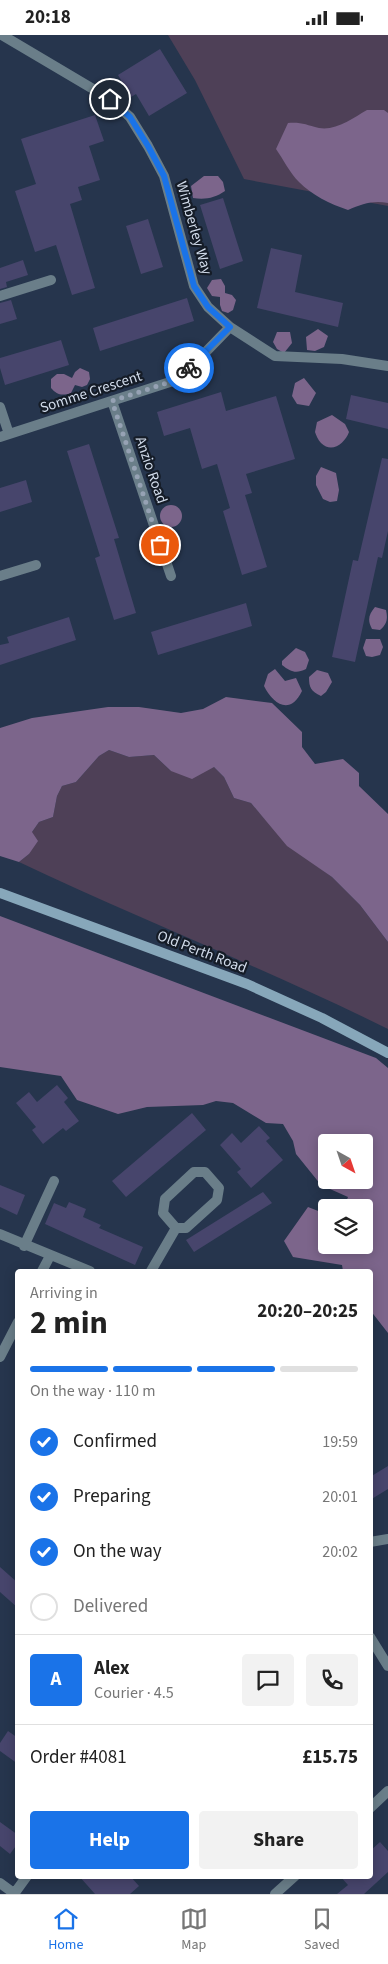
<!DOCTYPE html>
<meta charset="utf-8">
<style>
:root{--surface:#fff;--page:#f2f2f2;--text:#222;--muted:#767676;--line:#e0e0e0;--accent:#1a73e8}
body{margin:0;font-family:"Source Sans 3",sans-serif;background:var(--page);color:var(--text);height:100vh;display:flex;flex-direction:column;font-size:19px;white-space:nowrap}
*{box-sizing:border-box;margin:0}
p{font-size:16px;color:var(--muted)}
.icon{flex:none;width:28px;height:28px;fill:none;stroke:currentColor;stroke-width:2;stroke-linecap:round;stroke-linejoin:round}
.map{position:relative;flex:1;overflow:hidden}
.side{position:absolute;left:15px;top:1234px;width:358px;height:610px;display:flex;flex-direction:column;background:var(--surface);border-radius:5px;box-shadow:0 2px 12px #0003}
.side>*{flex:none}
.needle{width:32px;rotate:140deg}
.tools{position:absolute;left:318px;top:1099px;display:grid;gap:10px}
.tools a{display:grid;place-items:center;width:55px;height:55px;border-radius:5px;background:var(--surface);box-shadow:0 2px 12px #0003;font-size:25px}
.pin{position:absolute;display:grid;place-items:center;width:42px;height:42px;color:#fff;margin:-21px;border:2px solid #fff;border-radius:50%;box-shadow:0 1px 5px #0007}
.courier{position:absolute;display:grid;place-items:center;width:50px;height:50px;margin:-25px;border:4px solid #1a73e8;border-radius:50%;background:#fff;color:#222;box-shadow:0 1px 6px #0007}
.summary em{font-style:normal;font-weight:700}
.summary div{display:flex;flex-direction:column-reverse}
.summary{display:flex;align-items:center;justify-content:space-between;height:85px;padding:0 15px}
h1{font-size:32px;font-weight:700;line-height:38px}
.bar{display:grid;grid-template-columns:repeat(4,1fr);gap:8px 5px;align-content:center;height:60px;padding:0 15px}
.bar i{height:6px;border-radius:4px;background:var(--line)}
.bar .current{background:var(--accent)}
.bar p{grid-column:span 4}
.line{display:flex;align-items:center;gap:12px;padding:0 15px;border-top:1px solid var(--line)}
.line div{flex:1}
.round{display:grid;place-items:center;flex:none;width:52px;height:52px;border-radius:5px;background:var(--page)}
ol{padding:0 15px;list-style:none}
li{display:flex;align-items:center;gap:15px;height:55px}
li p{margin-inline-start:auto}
li .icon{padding:5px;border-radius:50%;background:var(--accent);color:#fff;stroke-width:4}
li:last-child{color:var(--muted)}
li i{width:28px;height:28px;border:2px solid var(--line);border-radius:50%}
.cta{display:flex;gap:10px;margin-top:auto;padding:10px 15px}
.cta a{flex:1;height:58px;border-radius:5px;background:var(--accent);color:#fff;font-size:20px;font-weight:700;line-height:58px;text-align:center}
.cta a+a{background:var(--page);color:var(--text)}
.status{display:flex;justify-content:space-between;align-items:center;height:35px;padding:0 25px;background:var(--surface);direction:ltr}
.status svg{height:14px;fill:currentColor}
.dock{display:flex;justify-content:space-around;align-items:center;height:70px;border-top:1px solid var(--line);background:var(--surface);font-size:14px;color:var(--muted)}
.dock a{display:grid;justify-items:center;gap:2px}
.dock .current{color:var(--accent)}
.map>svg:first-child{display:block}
</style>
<div class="status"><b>20:18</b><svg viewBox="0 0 49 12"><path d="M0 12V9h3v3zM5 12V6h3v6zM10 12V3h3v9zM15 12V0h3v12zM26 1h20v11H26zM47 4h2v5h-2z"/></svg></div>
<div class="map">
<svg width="388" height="1859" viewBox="0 0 388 1859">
<rect width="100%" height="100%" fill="#26354d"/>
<path fill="#4e4057" d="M168 0H388V171L244 144 195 45Z
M109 715 129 722 154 720 171 736 214 732 224 742 234 763 251 768 265 784 311 826 332 842 360 870 388 907V994C267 934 141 885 19 827L29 819 32 797 39 787 53 782 57 761 62 751 76 747 99 721Z"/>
<path fill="#7c658b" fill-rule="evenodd" d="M367 75H384L388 78V168C373 165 362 169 348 175 330 169 312 160 299 147 290 138 283 124 276 114L288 88C302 87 306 90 319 93 336 96 353 83 367 75Z
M204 141H218L223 147 225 156C215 163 205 165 193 163L191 151Z
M221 244 225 251V258L232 260 236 265 233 275 228 278 222 276 220 270V262L212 261 207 253 212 245Z
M318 294 328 301 324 312 315 316 307 315 306 302Z
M277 297H290L292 308 284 318 277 314 273 307Z
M80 333 89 337 90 344 87 350 82 352 75 350 71 358C62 361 57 360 51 353V344L57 339H64L72 343 75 337Z
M304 343 316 358 309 371 297 369 292 361 295 348Z
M332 380 345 389 349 397C345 408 332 419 321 408 318 405 316 400 315 397L317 387Z
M321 432 336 438 339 455 337 466 330 467 323 464 316 450V441Z
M160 481a11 11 0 1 1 22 0a11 11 0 1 1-22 0Z
M375 572 386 575C388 584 387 589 380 595L372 594C367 585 369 579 375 572Z
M366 604H380L383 612 380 620 372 622 366 621 363 613Z
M296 613 305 617 309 625 306 634C296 639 291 637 282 630V626Z
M275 634 285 646 296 643 302 656C290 681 273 669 264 651L268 639Z
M317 635 328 638 332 647 326 657 321 661C311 656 309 653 309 642Z
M226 662 272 668 302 697V712L315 729 343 724 359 738V751L388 779V907L360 870 332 842 287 811 251 768 234 763 224 742 214 732 192 744 171 736 154 720 129 722 109 715 99 721 76 747 62 751 57 761 53 782 39 787 32 797 38 806 29 819 19 827 0 821V693L32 683 108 672H139L181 678 203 674Z
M0 881 376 1023 388 1033V1298L370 1275V1236H343L342 1230 293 1222 284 1206 308 1172 326 1179V1210H364V1172H344L348 1162 321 1150 296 1119 293 1106 283 1089 266 1088 233 1068 216 1066 203 1070 147 1072 118 1079 77 1065 61 1041 0 1032ZM326 1108H364V1145H326Z"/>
<path fill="#47456c" d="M160 14 187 58 149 81 136 59 131 62 118 40Z
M95 80 104 106 89 111 100 145 78 152 82 165 70 169 95 253 72 260 56 210 35 217 15 156 36 149 21 104Z
M223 163 243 226 220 234 200 170Z
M148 184 163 232 141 239 126 191Z
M271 213 302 220 295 257 343 268 338 292 257 273Z
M23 225 28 240 6 247 7 252 0 254V233Z
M187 263 194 286 100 316 93 293Z
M11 265 17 284 0 289V268Z
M61 305 69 330 5 350 0 333V323Z
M221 357 226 376 276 361 295 424 246 439 252 458 245 460 267 532 242 540 223 476 230 473 217 429 202 434 190 393 164 401 157 377Z
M351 360 388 368V394L346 384Z
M89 409 119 503 114 504 136 578 114 585 95 523 100 521 67 416Z
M382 423 388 424V496L382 523 378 522 355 627 332 622 353 525 358 526Z
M26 445 32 467 0 477V453Z
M246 568 252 591 158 620 151 597Z
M69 582 76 605 0 630V610L9 608 7 602Z
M57 1050 68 1063 64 1067 79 1086 66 1096 63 1093 43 1109 32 1095 36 1092 16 1068 29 1057 37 1067Z
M192 1078 206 1095 126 1162 112 1146Z
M259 1091 270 1103 266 1106 283 1125 251 1153 237 1137 241 1134 220 1110 232 1098 241 1108Z
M0 1150 25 1160 17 1180 0 1172Z
M263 1157 272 1168 194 1217 186 1205Z
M69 1167 86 1174 83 1182 101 1190 99 1193 143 1212 135 1230 45 1189 54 1168 66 1173Z
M388 1431V1454L370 1465V1442Z
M0 1532 18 1548V1573L0 1557Z
M8 1696 18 1703V1729L0 1716V1708Z
M0 1787 18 1800V1808L10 1819 0 1811Z
M380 1807 388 1816V1837L364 1859H337L348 1850 340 1841H370V1816Z
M79 1841H130L139 1851 130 1859H95Z"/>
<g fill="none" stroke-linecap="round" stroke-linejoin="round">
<path stroke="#6a7e89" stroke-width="10" d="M2 0 110 64 130 82 148 111 164 141 194 251 208 272 230 292 275 321 342 324 388 331
M0 261 51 245
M112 366 171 541
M0 372 9 399
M0 402 170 347 196 327 230 292
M0 541 36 530
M194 1137H205L219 1153 217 1165 186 1193H176L163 1178 165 1164Z
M0 1199 90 1236
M24 1211 54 1146
M42 1236 50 1221
M151 1236 176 1193
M0 1322 18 1287
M370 1507 388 1504
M370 1602 388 1631
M370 1773 388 1756
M0 1848 15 1859
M14 1859 27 1841
M275 1859 295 1841"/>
<path stroke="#87a7ba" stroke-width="10" d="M0 858 247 949 322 983 388 1018"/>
</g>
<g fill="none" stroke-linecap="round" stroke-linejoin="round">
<path stroke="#96a2b4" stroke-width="5" stroke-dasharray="0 9" d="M160 510 112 366 170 347 189 333"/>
<path stroke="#1a73e8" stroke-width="6" d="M110 64 130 82 148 111 164 141 194 251 208 272 230 292 189 333"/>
</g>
<g text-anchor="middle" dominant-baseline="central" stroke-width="4.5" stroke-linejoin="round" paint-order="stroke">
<g font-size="15" fill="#d2dceb" stroke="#151c27">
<text transform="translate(194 193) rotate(74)">Wimberley Way</text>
<text transform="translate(91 357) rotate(-18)">Somme Crescent</text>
<text transform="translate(151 435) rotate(71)">Anzio Road</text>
<text transform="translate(202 917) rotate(21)">Old Perth Road</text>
</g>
</g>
</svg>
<div class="tools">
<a><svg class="needle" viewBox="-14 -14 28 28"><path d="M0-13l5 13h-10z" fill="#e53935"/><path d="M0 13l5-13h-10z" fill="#767676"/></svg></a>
<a><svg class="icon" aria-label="layers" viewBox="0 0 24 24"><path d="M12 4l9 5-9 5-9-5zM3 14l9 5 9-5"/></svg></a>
</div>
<div class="pin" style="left:160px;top:510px;background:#ea580c"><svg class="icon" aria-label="bag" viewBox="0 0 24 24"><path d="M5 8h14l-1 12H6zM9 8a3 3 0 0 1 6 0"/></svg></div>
<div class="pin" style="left:110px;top:64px;background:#1f2937"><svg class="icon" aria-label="home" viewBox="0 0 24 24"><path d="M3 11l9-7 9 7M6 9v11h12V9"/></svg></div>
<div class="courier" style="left:189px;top:333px"><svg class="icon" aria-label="bike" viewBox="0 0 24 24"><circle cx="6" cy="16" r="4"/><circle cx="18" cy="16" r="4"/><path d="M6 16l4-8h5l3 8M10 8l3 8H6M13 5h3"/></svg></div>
<section class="side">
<div class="summary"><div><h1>2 min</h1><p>Arriving in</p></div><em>20:20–20:25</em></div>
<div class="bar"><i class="current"></i><i class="current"></i><i class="current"></i><i></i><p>On the way · 110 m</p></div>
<ol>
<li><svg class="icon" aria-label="check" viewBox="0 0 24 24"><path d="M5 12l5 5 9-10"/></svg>Confirmed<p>19:59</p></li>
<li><svg class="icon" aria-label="check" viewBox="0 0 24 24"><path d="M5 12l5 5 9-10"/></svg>Preparing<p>20:01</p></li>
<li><svg class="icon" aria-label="check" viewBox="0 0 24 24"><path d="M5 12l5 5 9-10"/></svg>On the way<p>20:02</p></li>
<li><i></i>Delivered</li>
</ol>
<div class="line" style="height:90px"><b class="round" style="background:var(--accent);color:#fff">A</b><div><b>Alex</b><p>Courier · 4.5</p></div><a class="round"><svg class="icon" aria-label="chat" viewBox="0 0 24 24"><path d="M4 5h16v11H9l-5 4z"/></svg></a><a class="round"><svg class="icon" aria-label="phone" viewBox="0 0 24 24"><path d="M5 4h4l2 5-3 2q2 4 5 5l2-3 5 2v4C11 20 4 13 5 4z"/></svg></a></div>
<div class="line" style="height:65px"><div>Order #4081</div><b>£15.75</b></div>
<div class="cta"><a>Help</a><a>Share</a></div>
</section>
</div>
<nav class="dock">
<a class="current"><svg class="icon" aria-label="home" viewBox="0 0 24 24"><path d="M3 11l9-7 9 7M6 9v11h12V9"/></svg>Home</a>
<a><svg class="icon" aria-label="map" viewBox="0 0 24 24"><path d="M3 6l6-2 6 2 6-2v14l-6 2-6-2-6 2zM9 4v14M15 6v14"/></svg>Map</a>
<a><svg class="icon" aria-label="saved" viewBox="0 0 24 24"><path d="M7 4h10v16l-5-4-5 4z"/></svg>Saved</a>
</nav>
